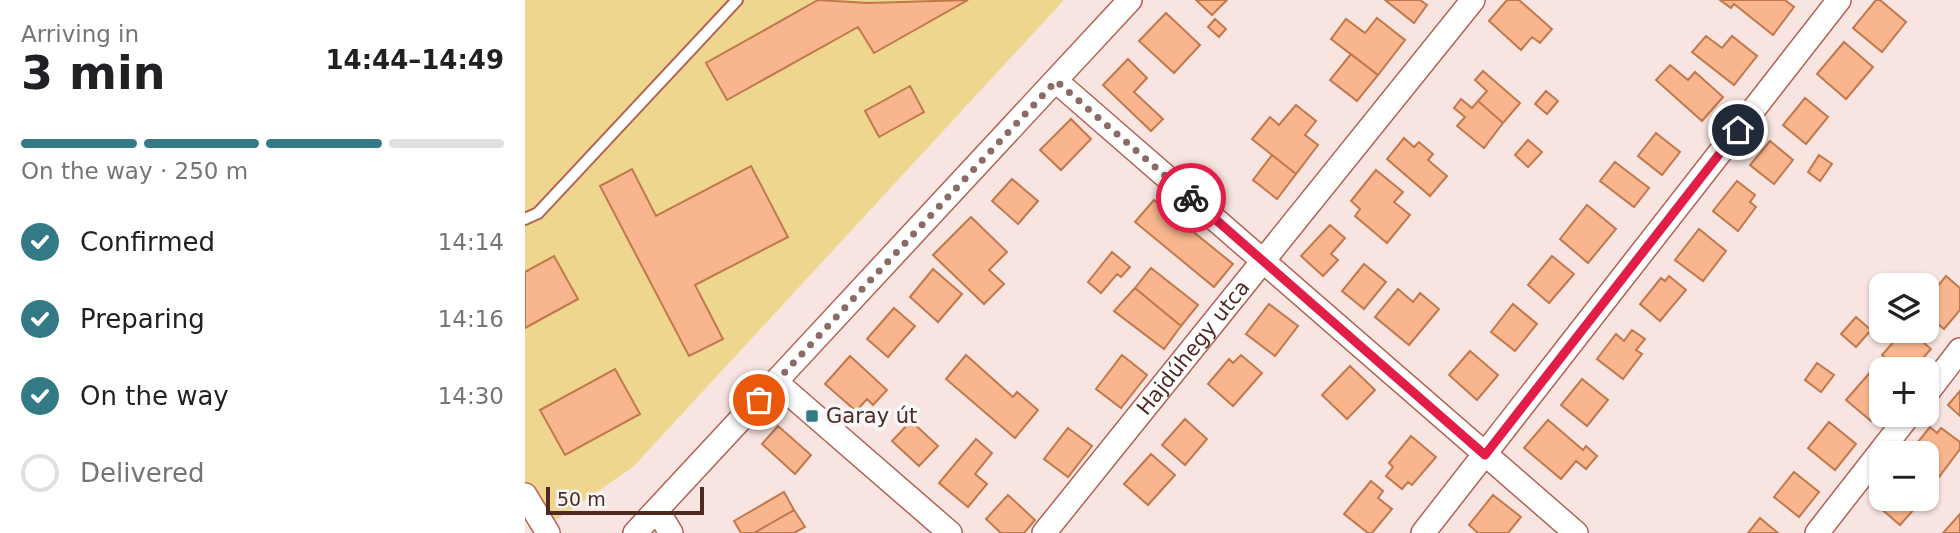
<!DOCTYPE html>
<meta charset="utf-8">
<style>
:root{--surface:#fff;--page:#f2f2f2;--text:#202124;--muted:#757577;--line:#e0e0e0;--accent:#347986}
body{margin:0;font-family:"DejaVu Sans",sans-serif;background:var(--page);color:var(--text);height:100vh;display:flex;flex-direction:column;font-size:26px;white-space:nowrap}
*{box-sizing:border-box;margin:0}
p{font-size:23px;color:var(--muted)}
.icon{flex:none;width:38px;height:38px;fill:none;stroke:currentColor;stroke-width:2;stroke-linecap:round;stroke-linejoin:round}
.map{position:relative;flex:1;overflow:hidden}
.side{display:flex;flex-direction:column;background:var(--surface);width:525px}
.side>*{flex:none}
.controls{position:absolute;left:1344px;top:273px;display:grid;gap:14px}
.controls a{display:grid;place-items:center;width:70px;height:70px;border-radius:14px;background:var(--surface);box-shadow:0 2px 5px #0004;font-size:35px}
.scale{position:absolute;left:21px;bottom:18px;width:158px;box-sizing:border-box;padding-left:7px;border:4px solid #4e2a23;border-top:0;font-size:19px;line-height:24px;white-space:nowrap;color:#4e2a23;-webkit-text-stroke:5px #f7f7f7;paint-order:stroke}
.pin{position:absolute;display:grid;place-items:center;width:60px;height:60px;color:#fff;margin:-30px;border:4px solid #fff;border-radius:50%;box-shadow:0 2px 7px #0007}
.courier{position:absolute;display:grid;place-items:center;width:70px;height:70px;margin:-35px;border:5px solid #e11d48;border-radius:50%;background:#fff;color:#222;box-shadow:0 2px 9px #0007}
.headline em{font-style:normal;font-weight:600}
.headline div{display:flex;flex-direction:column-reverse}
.headline{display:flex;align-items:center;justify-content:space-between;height:119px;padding:0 21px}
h1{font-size:46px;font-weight:600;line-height:52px}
.bar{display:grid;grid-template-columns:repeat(4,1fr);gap:10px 7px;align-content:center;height:84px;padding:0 21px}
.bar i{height:9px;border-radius:5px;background:var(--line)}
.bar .active{background:var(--accent)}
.bar p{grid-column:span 4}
ol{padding:0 21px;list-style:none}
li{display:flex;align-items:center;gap:21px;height:77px}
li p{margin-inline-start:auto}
li .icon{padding:7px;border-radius:50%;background:var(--accent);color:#fff;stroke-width:4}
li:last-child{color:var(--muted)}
li i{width:38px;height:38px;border:4px solid var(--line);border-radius:50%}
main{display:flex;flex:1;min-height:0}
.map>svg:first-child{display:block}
</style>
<main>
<section class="side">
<div class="headline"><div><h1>3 min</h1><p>Arriving in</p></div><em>14:44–14:49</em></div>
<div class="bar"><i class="active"></i><i class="active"></i><i class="active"></i><i></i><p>On the way · 250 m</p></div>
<ol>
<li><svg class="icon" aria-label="check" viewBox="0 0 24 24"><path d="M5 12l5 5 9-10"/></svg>Confirmed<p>14:14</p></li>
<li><svg class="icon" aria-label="check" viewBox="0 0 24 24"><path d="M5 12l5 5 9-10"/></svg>Preparing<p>14:16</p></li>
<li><svg class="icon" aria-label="check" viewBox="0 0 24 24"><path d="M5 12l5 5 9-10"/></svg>On the way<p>14:30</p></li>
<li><i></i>Delivered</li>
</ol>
</section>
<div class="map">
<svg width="1435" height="533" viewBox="0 0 1435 533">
<rect width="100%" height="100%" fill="#f8e5e1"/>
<path fill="#eed68e" d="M0 0H539L108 467 22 526 0 484Z"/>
<path fill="#f9b68e" stroke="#c1784b" stroke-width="2" d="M293 0 343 3 443 0 349 53 333 27 202 100 181 63Z
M671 0H702L687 15Z
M860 0H895L902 5 889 23Z
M982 0H994L1027 29 1015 43 1007 37 996 50 964 21Z
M1195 0H1260L1269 7 1248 35 1209 4 1206 8Z
M1351 0H1355L1381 22 1357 52 1328 28Z
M641 13 675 45 649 73 614 41Z
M852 18 880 40 853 75 806 39 821 19 840 33Z
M690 19 701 29 694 37 683 27Z
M1181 36 1197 48 1207 36 1232 56 1209 85 1167 52Z
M1319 42 1348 67 1321 99 1292 74Z
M826 54 853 75 832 101 805 80Z
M603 59 622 78 609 92 638 119 626 131 578 85Z
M1145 65 1163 80 1170 72 1198 97 1177 121 1131 80Z
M958 71 995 103 978 123 953 101 962 91 950 80Z
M385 86 399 112 354 137 340 111Z
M1021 91 1033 101 1022 114 1010 104Z
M1280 98 1303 117 1281 144 1258 125Z
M936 99 947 108 953 101 978 123 959 148 932 126 940 117 929 108Z
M771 105 791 121 780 135 793 145 771 174 727 139 745 117 754 125Z
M546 119 566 139 536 170 515 150Z
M1131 133 1155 152 1137 175 1113 156Z
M879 138 889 147 894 142 908 154 903 160 922 176 905 196 862 159Z
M1003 140 1017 152 1003 167 990 155Z
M1245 141 1268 160 1249 184 1225 165Z
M747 155 771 174 752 199 728 180Z
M1294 155 1307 164 1295 181 1283 172Z
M1090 162 1124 188 1109 207 1075 181Z
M226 166 263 237 170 285 198 339 164 356 75 186 107 169 131 216Z
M851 170 878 192 869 202 885 215 862 243 830 216 835 209 826 201Z
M487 179 513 201 493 224 467 201Z
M1212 181 1230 195 1225 202 1231 207 1213 231 1188 211Z
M629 200 708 264 689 287 610 222Z
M1062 205 1091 229 1063 263 1035 239Z
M446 217 482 252 464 270 479 284 459 304 408 255Z
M805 225 820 238 806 254 813 260 798 276 776 256Z
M1174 229 1201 251 1178 281 1150 260Z
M587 252 605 267 596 277 592 274 576 293 563 282Z
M29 256 53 299 0 328V272Z
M1027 256 1049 274 1024 303 1003 285Z
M839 264 861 282 839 309 817 291Z
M626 268 673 305 656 326 610 288Z
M408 269 437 294 413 322 385 297Z
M1144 276 1161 290 1135 321 1115 304 1136 278 1140 281Z
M1421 276 1435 288V310L1419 329 1402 315V299Z
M1374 277 1385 285H1368Z
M610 288 656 326 639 349 589 311Z
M873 289 888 302 895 293 914 309 884 345 850 317Z
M744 304 773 326 750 356 721 334Z
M988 304 1012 324 990 351 966 332Z
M369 308 390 326 363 357 342 339Z
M1331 317 1346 330 1331 347 1316 334Z
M1107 330 1120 339 1111 350 1117 354 1098 379 1072 359 1091 334 1099 341Z
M1378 331H1385L1406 349 1388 369H1374L1357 355Z
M945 351 973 375 952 400 924 375Z
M441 355 488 397 492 392 513 410 490 438 421 379Z
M597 355 622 375 596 408 571 389Z
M716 355 737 373 708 406 683 384 704 359 708 363Z
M325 356 362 390 348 405 342 399 331 411 300 384Z
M1292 363 1309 375 1296 392 1280 380Z
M825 366 850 390 822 419 797 395Z
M90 369 115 414 40 455 15 410Z
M1348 369 1356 376V409L1346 421 1321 400Z
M1057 379 1083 400 1062 426 1036 405Z
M1435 391V416L1423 405Z
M660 419 682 439 660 465 637 445Z
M1023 420 1058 450 1061 446 1072 456 1061 469 1051 461 1036 479 999 448Z
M386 421 413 446 394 466 367 441Z
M1304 422 1331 444 1310 470 1283 448Z
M253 426 286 455 270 474 237 444Z
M1405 427 1412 433 1416 428 1435 442V449L1414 477 1402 467V453H1384Z
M543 428 567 446 543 477 519 459Z
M886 436 911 457 887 485 883 482 877 489 861 476 868 467 864 463Z
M451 439 467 453 450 474 462 484 443 507 414 483Z
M626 454 650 475 623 505 599 484Z
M1269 472 1294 492 1274 517 1249 497Z
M846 481 858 491 853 498 867 509 847 533H843L819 514Z
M1356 489V499H1398L1375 525 1346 500Z
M259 492 269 510 229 533H216L209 521Z
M483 495 510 520 499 533H476L461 519Z
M968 495 996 517 983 533H953L944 525Z
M269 510 280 527 269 533H229Z
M1435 514V533H1418Z
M1235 518 1253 533H1223Z"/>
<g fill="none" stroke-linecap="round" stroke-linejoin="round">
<defs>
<path id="lane" d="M0 219 13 213 212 0"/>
<g id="street">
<path d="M531 81 1051 533"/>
<path d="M251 382 425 533"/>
<path d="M1402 393 1435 350"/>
<path d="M0 495 23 533"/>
<path d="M132 510 146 533"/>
<path d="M110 533 605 0"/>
<path id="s1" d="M519 533 948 0"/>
<path d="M898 533 1314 0"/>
<path d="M1292 533 1384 415"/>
</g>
</defs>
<use href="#lane" stroke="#b36152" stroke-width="14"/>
<use href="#street" stroke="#b36152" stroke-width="26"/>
<use href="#lane" stroke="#fff" stroke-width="10"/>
<use href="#street" stroke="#fff" stroke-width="23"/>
</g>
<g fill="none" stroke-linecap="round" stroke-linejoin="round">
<path stroke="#8a6b66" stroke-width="7" stroke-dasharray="0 12.6" d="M234 400 531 81 666 198"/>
<path stroke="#e11d48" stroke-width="9" d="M666 198 960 455 1213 130"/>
</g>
<rect fill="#347986" stroke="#f7f7f7" stroke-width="2.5" x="280" y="409" width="14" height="14" rx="3.5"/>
<g text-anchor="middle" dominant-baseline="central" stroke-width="7" stroke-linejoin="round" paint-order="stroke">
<g font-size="21" fill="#4e2a23" stroke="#f7f7f7">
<text stroke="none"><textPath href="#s1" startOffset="238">Hajdúhegy utca</textPath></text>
</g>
<g font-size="21" fill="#4e2a23" stroke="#f7f7f7" text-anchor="start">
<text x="301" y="416">Garay út</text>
</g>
</g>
</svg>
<div class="controls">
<a><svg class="icon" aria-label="layers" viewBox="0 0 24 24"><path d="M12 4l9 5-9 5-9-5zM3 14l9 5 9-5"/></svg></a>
<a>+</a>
<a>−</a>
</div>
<div class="scale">50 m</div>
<div class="pin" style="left:234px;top:400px;background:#ea580c"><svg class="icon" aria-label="bag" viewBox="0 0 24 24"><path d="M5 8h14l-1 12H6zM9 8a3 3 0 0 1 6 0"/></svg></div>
<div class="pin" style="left:1213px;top:130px;background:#1f2937"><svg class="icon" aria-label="home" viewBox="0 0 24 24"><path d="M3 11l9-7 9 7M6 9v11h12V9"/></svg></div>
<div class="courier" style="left:666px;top:198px"><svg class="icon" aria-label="bike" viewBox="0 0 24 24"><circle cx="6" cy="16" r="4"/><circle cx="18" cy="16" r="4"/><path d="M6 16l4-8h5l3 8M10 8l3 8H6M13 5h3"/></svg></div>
</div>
</main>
